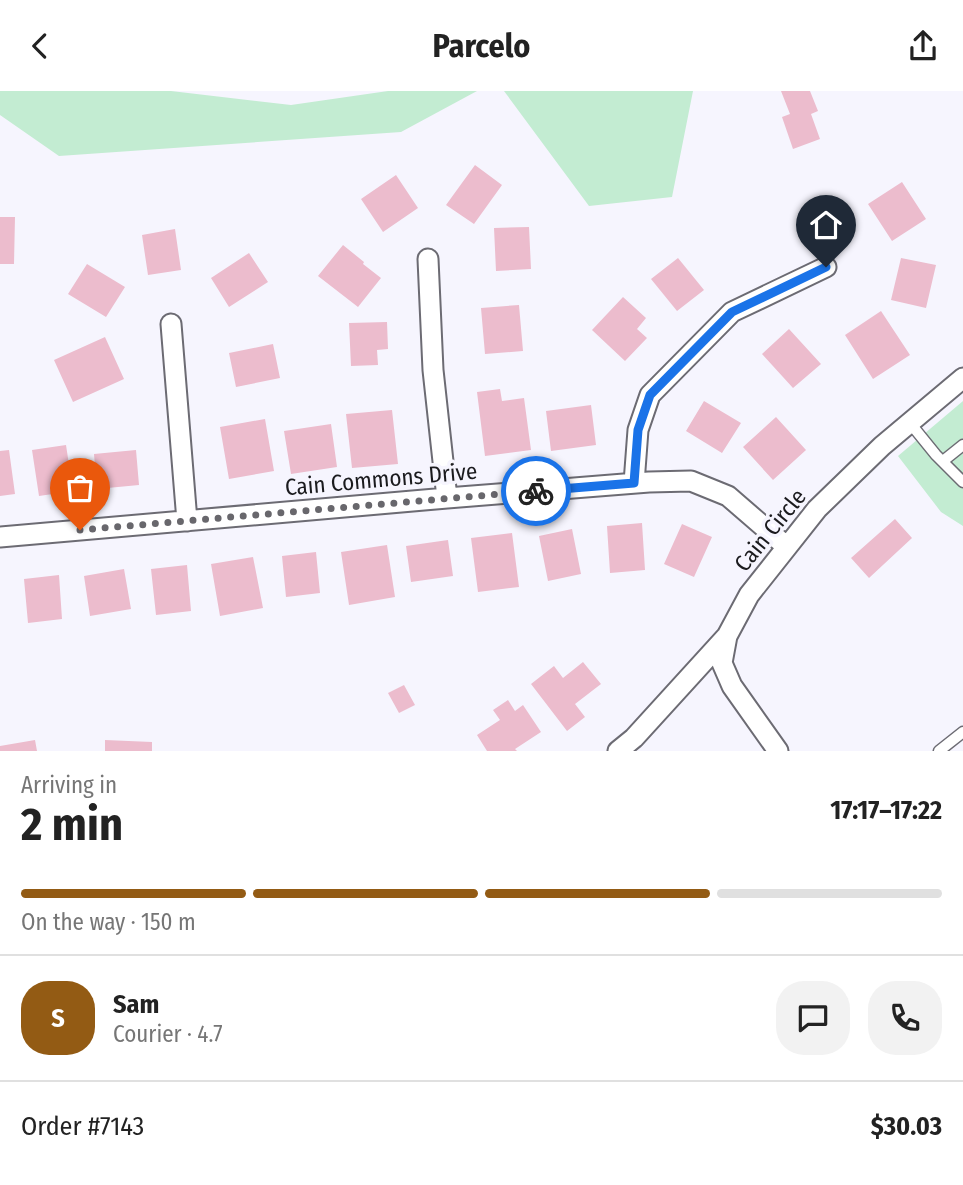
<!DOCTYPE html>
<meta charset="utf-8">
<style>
:root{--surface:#fff;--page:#f2f2f2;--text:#222;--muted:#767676;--line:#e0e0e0;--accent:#935b14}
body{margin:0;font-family:"Fira Sans Condensed",sans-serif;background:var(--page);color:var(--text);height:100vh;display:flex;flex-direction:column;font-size:26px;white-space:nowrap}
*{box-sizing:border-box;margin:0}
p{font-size:23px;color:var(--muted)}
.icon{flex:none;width:38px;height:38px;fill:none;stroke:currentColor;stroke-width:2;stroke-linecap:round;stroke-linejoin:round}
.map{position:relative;height:660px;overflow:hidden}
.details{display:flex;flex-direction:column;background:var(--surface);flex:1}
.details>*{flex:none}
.pin{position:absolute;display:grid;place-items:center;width:60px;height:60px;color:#fff;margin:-72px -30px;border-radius:50% 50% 50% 0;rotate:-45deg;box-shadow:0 0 7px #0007}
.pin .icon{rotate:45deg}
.courier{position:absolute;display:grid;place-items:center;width:70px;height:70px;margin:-35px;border:5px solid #1a73e8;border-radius:50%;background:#fff;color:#222;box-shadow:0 2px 9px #0007}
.summary em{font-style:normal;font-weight:700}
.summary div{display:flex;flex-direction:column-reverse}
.summary{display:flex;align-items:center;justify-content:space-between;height:119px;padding:0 21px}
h1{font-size:46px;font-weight:700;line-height:52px}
.bar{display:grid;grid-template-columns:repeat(4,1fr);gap:10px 7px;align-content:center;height:84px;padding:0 21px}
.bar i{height:9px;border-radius:5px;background:var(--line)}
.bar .active{background:var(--accent)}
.bar p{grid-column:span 4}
.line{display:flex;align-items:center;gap:18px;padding:0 21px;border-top:2px solid var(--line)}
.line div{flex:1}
.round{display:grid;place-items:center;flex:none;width:74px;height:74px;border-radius:28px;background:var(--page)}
header{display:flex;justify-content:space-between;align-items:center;height:91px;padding:0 21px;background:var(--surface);font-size:32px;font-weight:700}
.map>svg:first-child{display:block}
</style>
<header><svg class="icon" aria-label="back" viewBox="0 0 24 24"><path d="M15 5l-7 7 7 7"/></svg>Parcelo<svg class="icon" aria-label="share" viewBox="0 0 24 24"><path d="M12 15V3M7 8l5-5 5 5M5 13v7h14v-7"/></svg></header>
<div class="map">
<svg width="963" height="660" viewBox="0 0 963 660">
<rect width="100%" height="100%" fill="#f6f5fe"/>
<path fill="#c3ecd2" d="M0 0H171L291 14 388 0H477L401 41 59 65 0 24Z
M504 0H693L672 106 589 115Z
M963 310V435L941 421 898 365Z"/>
<path fill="#ecbccd" d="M781 0H810L818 20 811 23 820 48 793 58 782 26 790 23Z
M475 74 502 94 474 133 446 114Z
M396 84 418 117 383 141 361 108Z
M902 91 926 128 892 150 868 113Z
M0 126H15L14 173H0Z
M529 136 531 178 496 180 494 137Z
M175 138 181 179 148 184 142 144Z
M343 154 364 171 363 173 381 187 358 216 318 185Z
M249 162 268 191 229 216 211 187Z
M678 167 704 199 677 220 651 188Z
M901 167 936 174 926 217 891 209Z
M87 173 125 196 106 226 68 203Z
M623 206 646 227 637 238 647 247 625 270 592 239Z
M519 214 523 260 485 263 481 217Z
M881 220 910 264 873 288 845 244Z
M387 231 388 258 377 259 378 274 351 275 349 232Z
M789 238 821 273 793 297 762 263Z
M105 246 124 288 73 311 54 269Z
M273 253 280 287 236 296 229 262Z
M500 298 502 310 524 307 531 359 485 365 477 301Z
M704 310 741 332 722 362 686 340Z
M591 314 596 354 551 360 546 320Z
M392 319 398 373 352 377 346 323Z
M776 326 806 359 773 389 743 356Z
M265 328 274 380 229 388 220 336Z
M331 333 337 376 291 383 284 340Z
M66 354 73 400 39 405 32 359Z
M9 359 15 403 0 405V360Z
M136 359 139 394 97 398 94 363Z
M895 428 912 447 869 487 851 467Z
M642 432 645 479 610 482 607 435Z
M682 433 712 446 694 486 664 473Z
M572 438 581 483 548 490 539 445Z
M512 442 519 496 478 501 471 447Z
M448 449 453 485 411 491 406 455Z
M387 454 395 506 349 514 341 461Z
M316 461 320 502 286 506 282 465Z
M253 466 263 517 220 525 211 473Z
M187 474 191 520 156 524 151 478Z
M124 478 131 518 90 525 84 485Z
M59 484 62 528 28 532 24 488Z
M583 571 601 593 575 613 585 626 567 640 531 593 554 575 563 587Z
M404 594 415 614 399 622 388 602Z
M508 609 515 620 523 614 541 641 515 658 517 660H487L477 644 500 629 493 619Z
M35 649 37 660H0V655Z
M105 649 152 651V660H105Z"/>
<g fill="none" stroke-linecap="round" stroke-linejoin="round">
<defs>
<path id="lane" d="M910 332 936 364 963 391
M943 370 963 354
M939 660 963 641"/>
<path id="street" d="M428 168 433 279 447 407
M171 233 187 430
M634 392 638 339 650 304 732 221 826 176
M0 446 447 407 649 391 691 390 728 405 787 456
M618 660 634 647 726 546
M778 660 732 595 722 572 727 545 749 504 817 418 882 355 963 287"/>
</defs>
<use href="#lane" stroke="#6c6b73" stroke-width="13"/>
<use href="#street" stroke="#6c6b73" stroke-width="23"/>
<use href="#lane" stroke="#fff" stroke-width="10"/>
<use href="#street" stroke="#fff" stroke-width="19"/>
</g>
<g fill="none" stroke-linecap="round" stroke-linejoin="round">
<path stroke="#68676c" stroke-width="7" stroke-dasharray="0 12.6" d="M80 439 536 400"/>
<path stroke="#1a73e8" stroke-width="9" d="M536 400 634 392 638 339 650 304 732 221 826 176"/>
</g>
<g text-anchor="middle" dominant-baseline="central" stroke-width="7" stroke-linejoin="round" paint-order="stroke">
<g font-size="23" fill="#1b1b1e" stroke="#f6f5fe">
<text transform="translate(381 388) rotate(-5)">Cain Commons Drive</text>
<text transform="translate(770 439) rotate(-51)">Cain Circle</text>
</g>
</g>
</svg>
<div class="pin" style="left:80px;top:439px;background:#ea580c"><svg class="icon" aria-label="bag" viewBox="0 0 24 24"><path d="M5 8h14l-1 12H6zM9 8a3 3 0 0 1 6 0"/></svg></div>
<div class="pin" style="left:826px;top:176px;background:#1f2937"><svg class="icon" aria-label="home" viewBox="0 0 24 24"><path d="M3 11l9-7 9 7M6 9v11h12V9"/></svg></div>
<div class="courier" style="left:536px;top:400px"><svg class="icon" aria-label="bike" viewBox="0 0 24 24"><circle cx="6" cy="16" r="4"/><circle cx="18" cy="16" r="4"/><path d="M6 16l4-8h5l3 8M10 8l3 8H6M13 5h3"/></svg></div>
</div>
<section class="details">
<div class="summary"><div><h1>2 min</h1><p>Arriving in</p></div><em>17:17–17:22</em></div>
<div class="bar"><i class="active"></i><i class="active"></i><i class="active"></i><i></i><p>On the way · 150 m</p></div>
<div class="line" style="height:126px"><b class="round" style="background:var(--accent);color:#fff">S</b><div><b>Sam</b><p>Courier · 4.7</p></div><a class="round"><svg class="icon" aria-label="chat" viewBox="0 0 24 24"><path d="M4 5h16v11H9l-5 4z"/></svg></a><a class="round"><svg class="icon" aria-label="phone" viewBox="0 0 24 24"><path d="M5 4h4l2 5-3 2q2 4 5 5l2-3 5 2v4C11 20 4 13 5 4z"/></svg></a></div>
<div class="line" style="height:91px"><div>Order #7143</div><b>$30.03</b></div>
</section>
